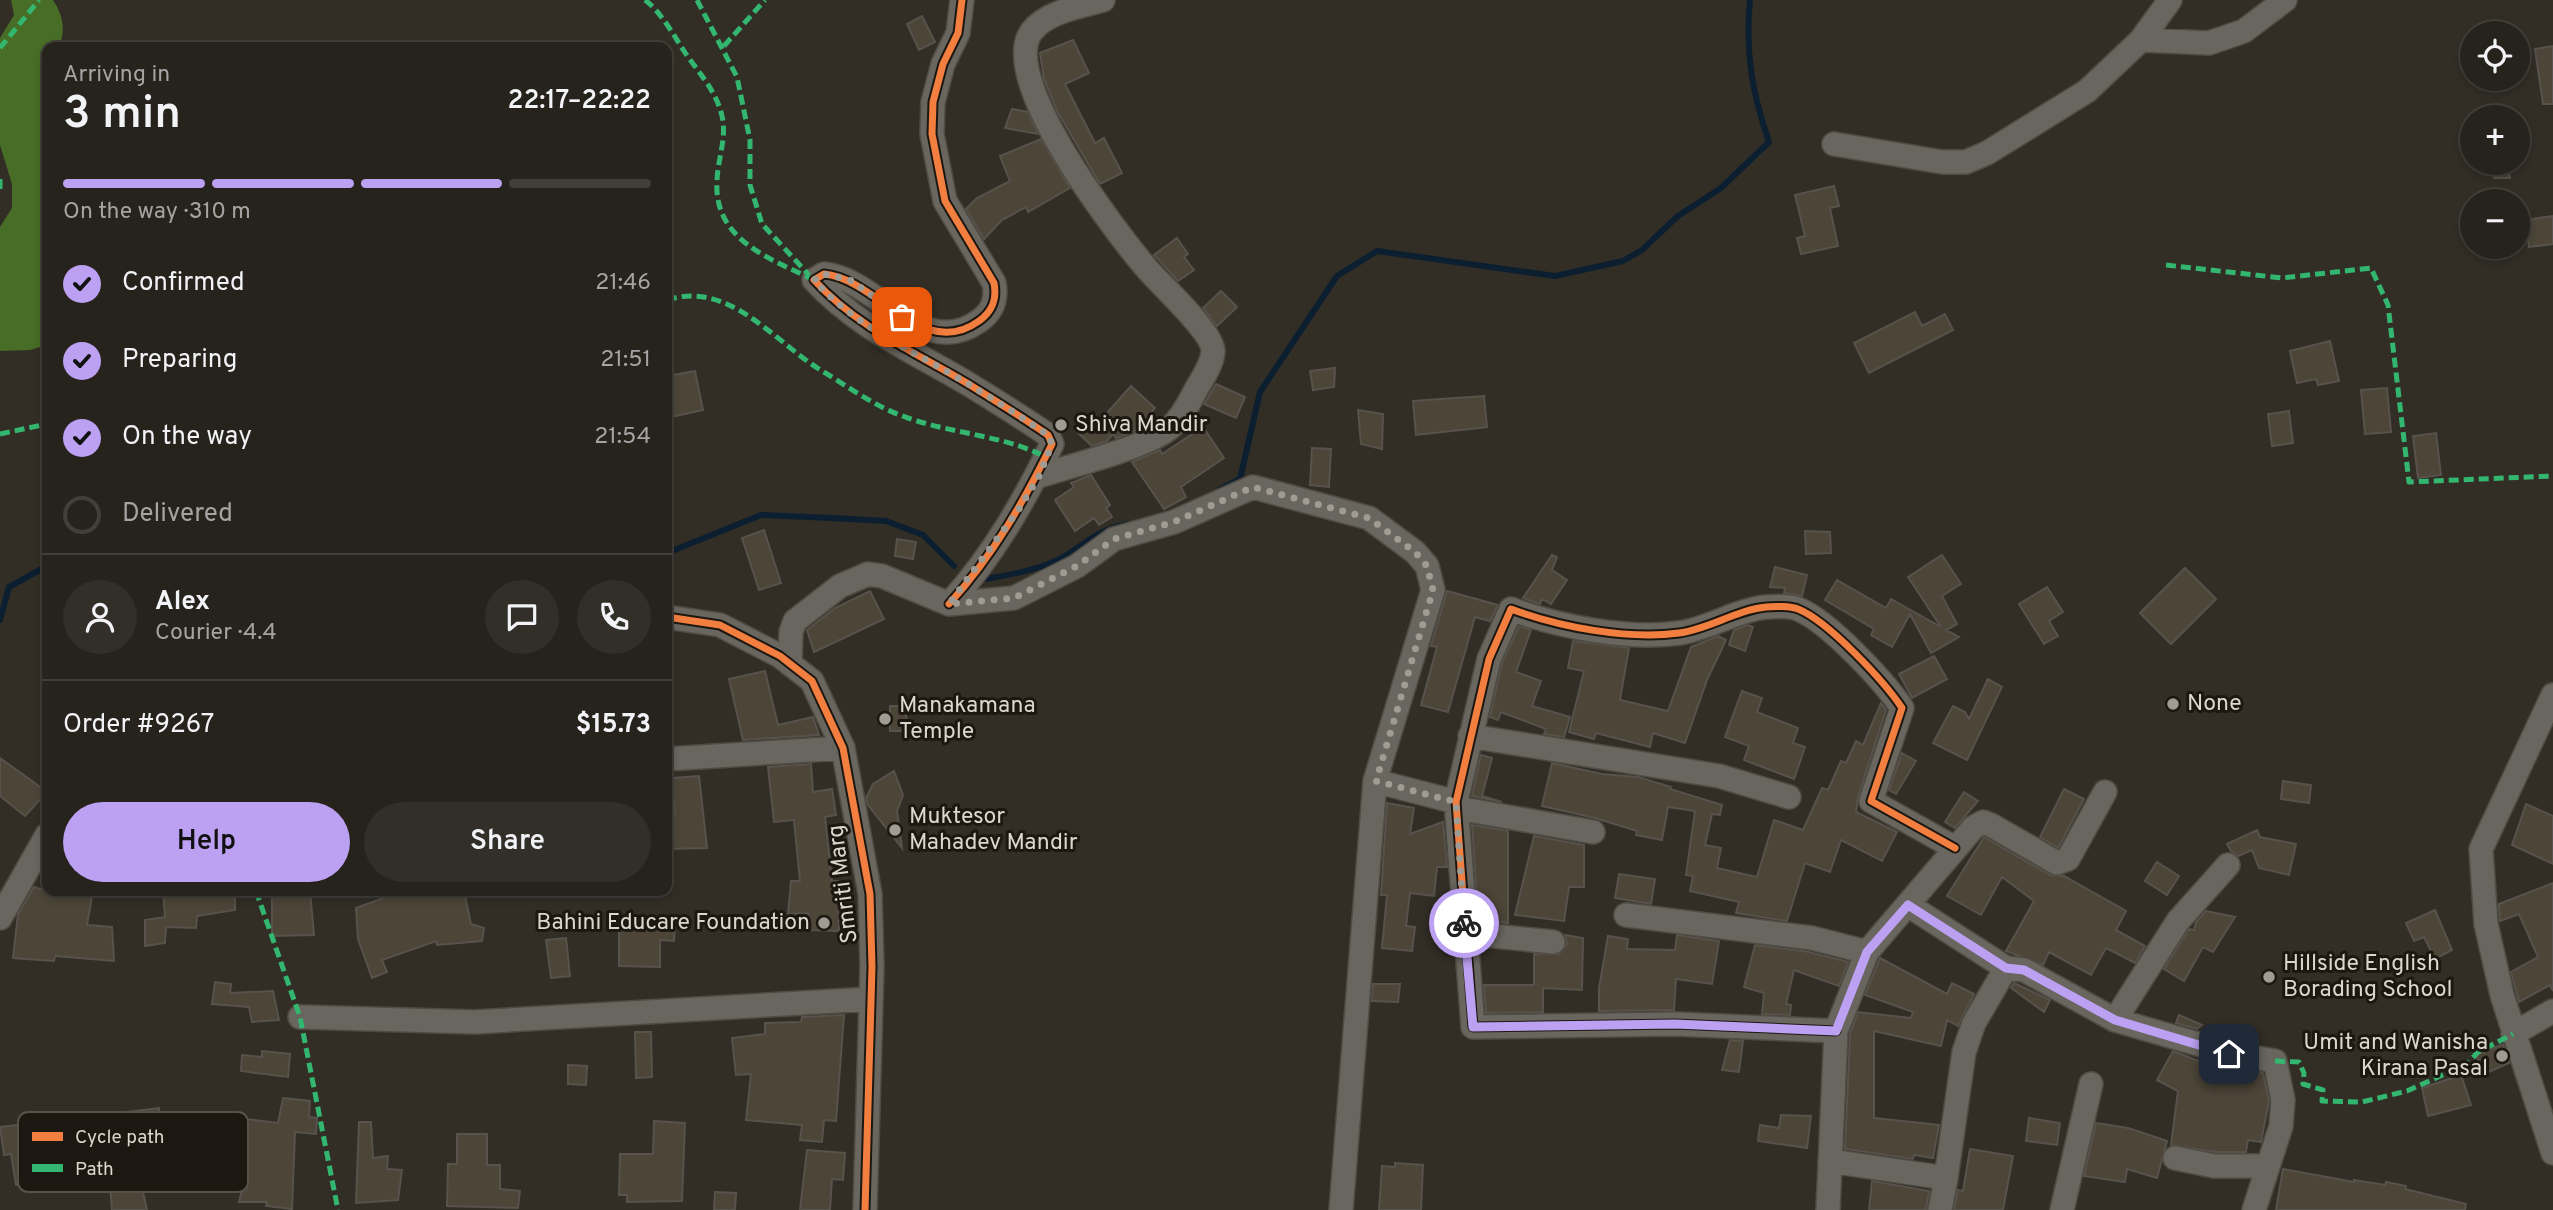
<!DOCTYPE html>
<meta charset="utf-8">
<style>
:root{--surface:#26221c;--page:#322f29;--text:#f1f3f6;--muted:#a4a4a3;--line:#423f3b;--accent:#bca0f2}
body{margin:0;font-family:Overpass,sans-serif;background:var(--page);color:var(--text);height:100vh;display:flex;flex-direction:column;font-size:26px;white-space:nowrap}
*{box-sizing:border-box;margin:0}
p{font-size:23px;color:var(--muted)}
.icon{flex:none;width:38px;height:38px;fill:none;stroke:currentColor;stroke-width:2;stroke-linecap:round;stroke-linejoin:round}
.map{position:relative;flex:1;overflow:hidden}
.panel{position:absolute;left:42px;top:42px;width:630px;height:854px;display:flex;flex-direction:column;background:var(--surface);border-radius:14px;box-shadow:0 4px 10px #0003,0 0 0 2px var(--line)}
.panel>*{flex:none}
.fabs{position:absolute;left:2460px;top:21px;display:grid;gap:14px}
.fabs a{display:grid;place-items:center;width:70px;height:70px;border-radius:50%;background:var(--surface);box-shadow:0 4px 10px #0003,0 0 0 2px var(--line);font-size:35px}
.pin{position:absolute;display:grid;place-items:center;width:60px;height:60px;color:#fff;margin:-30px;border-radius:14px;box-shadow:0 4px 10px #0006}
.courier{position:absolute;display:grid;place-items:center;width:70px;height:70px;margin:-35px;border:5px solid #bca0f2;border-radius:50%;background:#fff;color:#222;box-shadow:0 2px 9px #0007}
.summary em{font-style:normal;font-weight:600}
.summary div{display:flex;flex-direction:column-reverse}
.summary{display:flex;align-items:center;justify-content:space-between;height:119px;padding:0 21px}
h1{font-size:46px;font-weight:600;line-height:52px}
.bar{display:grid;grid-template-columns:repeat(4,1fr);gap:10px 7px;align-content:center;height:84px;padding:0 21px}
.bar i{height:9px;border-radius:5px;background:var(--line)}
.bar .on{background:var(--accent)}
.bar p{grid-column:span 4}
.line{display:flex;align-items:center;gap:18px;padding:0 21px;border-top:2px solid var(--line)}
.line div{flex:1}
.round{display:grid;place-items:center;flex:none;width:74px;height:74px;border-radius:37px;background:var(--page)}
ol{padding:0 21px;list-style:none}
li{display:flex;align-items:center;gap:21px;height:77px}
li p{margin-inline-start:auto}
li .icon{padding:7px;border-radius:50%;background:var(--accent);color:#111;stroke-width:4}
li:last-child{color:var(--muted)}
li i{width:38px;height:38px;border:4px solid var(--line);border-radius:50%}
.button{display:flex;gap:14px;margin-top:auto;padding:14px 21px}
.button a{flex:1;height:80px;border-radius:42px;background:var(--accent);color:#111;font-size:28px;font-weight:600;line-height:80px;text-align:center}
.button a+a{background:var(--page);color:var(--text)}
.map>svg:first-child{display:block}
</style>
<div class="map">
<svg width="2553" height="1210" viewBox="0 0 2553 1210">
<rect width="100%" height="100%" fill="#322e26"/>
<path fill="#486d26" d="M11 0H53C63 15 66 30 59 47H47V345L30 350 0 351V227L12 208V184L0 145V38L14 15Z"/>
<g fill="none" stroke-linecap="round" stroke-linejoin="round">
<path stroke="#0b1f30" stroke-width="6" d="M1219 490 1240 479 1260 392 1337 276 1377 251 1555 276 1623 261 1642 250 1678 216 1721 188 1769 142C1752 93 1745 51 1750 0
M667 553 761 515 832 518 886 521 923 535 954 566
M986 579C1013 574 1040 570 1065 556 1088 542 1099 529 1128 524
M0 620 9 587 47 566"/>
</g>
<path fill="#4c4538" stroke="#57524b" stroke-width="2" d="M922 16 935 42 919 50 907 24Z
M1073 40 1089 73 1065 84 1095 143 1104 138 1122 173 1100 184 1057 111 1044 79 1040 53Z
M2553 46V104H2543L2535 49Z
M1012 109 1028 112 1038 134 1005 128Z
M1041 139 1070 188 1028 212 1026 207 1002 220 984 239 966 209 977 198 1010 181 1000 156Z
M2507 163 2510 178H2494L2492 164Z
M1834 186 1839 206 1830 208 1838 246 1801 254 1797 238 1805 236 1795 195Z
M2553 216V244L2529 247 2525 220Z
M1177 238 1188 254 1184 257 1194 270 1178 281 1154 255Z
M1221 291 1237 307 1217 326 1203 308Z
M1915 312 1922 326 1945 314 1953 330 1869 373 1854 343Z
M2330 341 2339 381 2318 385 2316 379 2297 383 2290 351Z
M1335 368 1334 387 1313 390 1310 371Z
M695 371 703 410 667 418V376Z
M1216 384 1245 397 1236 418 1204 404Z
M1131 386 1155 408 1143 421 1146 426 1116 438 1113 434 1107 441 1092 446 1076 431 1091 416 1099 422Z
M2387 388 2391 432 2365 434 2361 390Z
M1484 396 1487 427 1416 435 1413 401Z
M1358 410 1383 414 1382 449 1361 444Z
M2289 411 2293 443 2272 446 2268 414Z
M1203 427 1224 458 1181 487 1186 497 1164 509 1132 462 1160 450 1162 454Z
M2436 433 2441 475 2418 478 2413 436Z
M1312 448 1331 449 1329 487 1310 485Z
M1091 475 1110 505 1106 508 1112 517 1099 525 1094 518 1075 531 1055 500 1074 487 1071 483Z
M764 530 781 583 759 590 742 538Z
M1805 531 1830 532 1831 553 1806 554Z
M897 539 916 542 913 559 895 556Z
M1552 555 1557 557 1552 570 1567 580 1551 604 1542 599 1540 604 1523 598Z
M1942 555 1961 584 1942 596 1957 624 1946 630 1959 637 1931 653 1910 614 1892 647 1871 635 1874 629 1825 600 1837 580 1886 608 1891 599 1941 627 1908 577Z
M1775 567 1807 575 1802 596 1784 593 1785 588 1770 587Z
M2185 568 2216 599 2171 644 2140 613Z
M2047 587 2063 612 2049 621 2058 636 2044 644 2019 604Z
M870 591 884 619 814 652 807 630 835 608Z
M1447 591 1498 605 1490 621 1475 617 1448 712 1421 705 1437 647 1431 646Z
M1747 625 1753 627 1745 651 1729 645 1734 630Z
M1519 626 1531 630 1516 672 1541 681 1532 706 1570 717 1564 737 1544 734 1546 729 1501 712 1498 720 1490 717 1502 663Z
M1718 636 1726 640 1707 680 1685 743 1653 733 1650 747 1596 733 1594 739 1569 732 1584 671 1568 668 1573 641 1629 648 1620 700 1668 711 1691 647Z
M1934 656 1947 679 1912 698 1899 674Z
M765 671 778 725 813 717 819 735 743 740 729 679Z
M1988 679 2002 687 1967 760 1933 743 1953 706 1965 712 1969 719Z
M1742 691 1762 698 1757 712 1798 728 1793 743 1805 747 1794 779 1744 760 1749 746 1725 737Z
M1881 703 1886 710 1858 797 1856 812 1897 832 1882 861 1841 840 1830 872 1805 863 1787 921 1736 913 1739 902 1690 891 1693 876 1686 875 1695 811 1668 807 1662 840 1636 835 1637 831 1595 818 1542 806 1552 763 1602 774 1638 777 1671 787 1670 789 1722 805 1720 815 1712 814 1705 845 1721 848 1717 868 1757 877 1774 820 1803 830 1822 788 1828 790 1841 761 1846 763 1856 741 1863 745Z
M890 706H906L907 731H890Z
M1902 753 1916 761 1896 794 1889 790Z
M1481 755 1492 758 1482 796 1502 802 1472 796Z
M0 758 47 792 25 816 0 796Z
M811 764 813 792 832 789 836 815 825 817 832 881H838L839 931 809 930 808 913 788 914 791 881H800L794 820 774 822 768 767Z
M894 771 903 795 897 811 902 848 868 805 866 798 873 784Z
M699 776 707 848 667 849V814H675L672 778Z
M2283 781 2311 785 2309 803 2281 799Z
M2064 789 2084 799 2058 848 2040 837Z
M1964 792 1978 801 1955 828 1945 822Z
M1387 803 1414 808 1410 834 1443 822 1447 867H1437L1434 896 1410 893 1406 926 1415 927 1412 951 1382 948 1387 895H1381Z
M2526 804 2553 816V864L2512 845Z
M1472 825 1508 831V923L1479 920 1481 900 1477 899Z
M2257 830 2260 837 2296 844 2289 875 2259 868 2252 850 2238 856 2231 851 2227 844Z
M1534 836 1584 845V887H1569L1564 921 1515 915Z
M1984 837 2050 875 2064 876 2126 911 2116 930 2145 946 2135 963 2106 948 2091 975 2049 952 2043 965 2006 951 2034 901 2002 877 1981 915 1947 896Z
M2157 862 2179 876 2167 895 2145 881Z
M1619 874 1655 879 1651 904 1615 898Z
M2553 883V991L2550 985 2519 1002 2511 972 2538 957 2519 914 2500 921 2499 904Z
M34 887 47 891H93L87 925 112 927 114 961 55 956 54 961 13 958 18 914Z
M163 891H235V910L197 916 196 928 166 927 165 943 145 946V920L165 917Z
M272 891H310L314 935 272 936Z
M403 891H464L471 924 484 928 482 941 437 945 436 941 382 960 387 972 372 978 358 939 356 908Z
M2435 910 2452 950 2435 959 2424 937 2414 941 2406 923Z
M2206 911 2235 917 2213 952 2203 947 2184 981 2164 969 2189 929 2194 930 2196 922Z
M619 921 675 922 674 941 660 940V967L619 966Z
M1565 935 1583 938 1582 990 1543 988V1012L1486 1013 1484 985H1534V954H1559L1567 944Z
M1677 935 1719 941 1712 984 1676 979 1674 1010 1599 1011V988L1608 936 1628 939 1627 949 1675 950Z
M566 938 570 976 551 978 546 940Z
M1755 945 1809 952 1848 962 1839 986 1794 970 1786 1004 1791 1005 1790 1015 1762 1014 1764 993 1744 987Z
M1880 958 1947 994 1952 983 1974 994 1958 1026 1947 1020 1941 1046 1874 1031V1118L1939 1125 1933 1158 1914 1155 1913 1159 1845 1149 1850 1034 1858 1012 1911 1018 1913 1012 1865 995Z
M215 982 231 984 230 993 273 991 279 1020 252 1022 249 1007 212 1004Z
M2014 983 2050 1000 2044 1012 2011 988Z
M1373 984H1400L1398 1002 1372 1001Z
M844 1015 836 1121 824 1120 822 1142 800 1140 802 1125 746 1120 751 1074 736 1075 732 1038 765 1034V1023L801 1022 802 1017Z
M2179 1015 2202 1025 2197 1029 2176 1023Z
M635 1032H651L652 1077 636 1078Z
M1730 1040 1743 1041 1739 1072 1722 1070Z
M2503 1044 2509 1063 2484 1074 2476 1055Z
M262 1051 290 1054 288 1077 241 1071 242 1055 262 1057Z
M2173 1051 2214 1067 2215 1064 2263 1073 2269 1101 2261 1142 2248 1140 2246 1152H2215L2171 1145 2178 1091 2157 1080Z
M568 1065 587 1066 586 1085 568 1084Z
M2461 1075 2471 1105 2428 1116 2422 1088Z
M283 1098 310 1101 309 1117 317 1118 316 1134 295 1132 292 1209 266 1206 267 1202H239L244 1182H202L209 1126 237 1125 238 1118 278 1123Z
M159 1108 160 1136 79 1146 83 1177 16 1185 11 1154 4 1155 0 1127Z
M1781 1115 1811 1116 1807 1148 1758 1141 1760 1125 1779 1128Z
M2029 1118 2060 1123 2057 1145 2026 1141Z
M654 1121 685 1123 682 1201 627 1202V1195H619L620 1154H653Z
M359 1122H371L373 1158 388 1156 387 1169 402 1170 398 1200 356 1203Z
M2096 1123 2128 1128 2167 1141 2157 1178 2127 1169 2125 1182 2084 1176Z
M457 1134H487V1165H500V1189L520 1191 518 1208 447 1206 448 1164H457Z
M1970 1149 2013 1156 2003 1210H1954L1958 1190 1963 1191Z
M807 1150 845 1153 843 1180 832 1179 830 1210H800Z
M1395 1163 1423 1165 1421 1210H1379L1382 1166 1395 1167Z
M2283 1169 2354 1182V1180L2385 1185 2386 1182 2406 1186 2405 1189 2466 1204 2465 1210H2276Z
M140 1179 147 1210H112L110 1183Z
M1872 1181 1929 1191 1926 1210H1869Z
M715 1192 736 1193 735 1210H714Z"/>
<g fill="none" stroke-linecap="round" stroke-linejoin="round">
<defs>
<path id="minor" d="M2141 40 2209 43 2244 31 2285 0
M1834 144 1942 162H1966L1987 153 2087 91 2141 40 2170 0
M1039 476C1072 465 1150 447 1172 426 1184 415 1190 400 1198 386 1204 376 1212 364 1213 352 1214 333 1162 286 1148 270 1117 234 996 77 1032 31 1048 11 1080 7 1103 0
M949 604C993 556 1024 501 1052 444L1048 435C1023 418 996 401 970 385 915 352 858 328 814 280L824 274C878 279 922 362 979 321 993 311 997 299 994 283L945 201 932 134 933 102 943 64 958 33 962 0
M667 617 720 625 780 656 812 681 843 748 870 894 872 967 865 1210
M790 664 791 632 795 621 840 586 868 574 882 576 949 604 1014 598 1077 566 1114 539 1174 522 1253 487 1369 518 1415 552 1427 566 1433 590 1375 781 1341 1210
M2553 695 2481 849 2486 924 2502 995 2553 1153
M1470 736 1719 776 1789 797
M667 759 843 748
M1375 781 1456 802
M1457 808 1593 832
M1908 905 2006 968
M1626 915 1812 938 1867 952
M0 918 47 835
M1464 933 1553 942
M300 1017 475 1022 871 999
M2115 1020 2229 1053 2275 1061 2283 1100 2281 1126 2254 1210
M1836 1031 1675 1024 1473 1027 1456 802 1489 659 1511 609C1559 627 1628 640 1679 633 1709 629 1736 610 1766 607 1774 606 1791 606 1798 609 1828 621 1884 681 1902 708L1871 801 1955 848
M2513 1034 2553 1011
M2175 1158 2214 1166H2266
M1830 1161 1946 1178 1964 1052 1974 1023 2006 968 2024 970 2115 1020 2178 921 2228 865
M1828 1210 1836 1031 1867 952 1974 827 1983 822 1991 825 2057 863 2068 859 2105 792
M1940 1210 1946 1178
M2062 1210 2091 1084"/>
</defs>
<use href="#minor" stroke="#504c44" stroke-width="26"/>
<use href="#minor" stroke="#69655f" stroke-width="23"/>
<path stroke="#33b770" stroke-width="5" stroke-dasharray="10 5" stroke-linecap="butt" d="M645 0C661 12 673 34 684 51 698 72 716 90 722 116 727 138 718 158 717 180 713 240 769 258 814 280
M697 0 737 77 750 140V185L762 224 809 275
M724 46 765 0
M0 48 39 0
M0 179V194
M2166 265 2282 278 2371 268 2388 305 2409 482 2553 476
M667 300C728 280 773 340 819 369 847 386 877 408 908 418 954 434 1002 435 1046 457
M0 434 47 424
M256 891 300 1017 338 1210
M2275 1061 2299 1062 2304 1073 2303 1084 2323 1090 2322 1101 2362 1102 2407 1091 2467 1064 2478 1052 2513 1034"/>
<defs>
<path id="cycleway" d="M949 604C993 556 1024 501 1052 444L1048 435C1023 418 996 401 970 385 915 352 858 328 814 280L824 274C878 279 922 362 979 321 993 311 997 299 994 283L945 201 932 134 933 102 943 64 958 33 962 0
M667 617 720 625 780 656 812 681 843 748 870 894 872 967 865 1210
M1836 1031 1675 1024 1473 1027 1456 802 1489 659 1511 609C1559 627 1628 640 1679 633 1709 629 1736 610 1766 607 1774 606 1791 606 1798 609 1828 621 1884 681 1902 708L1871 801 1955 848"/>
</defs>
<use href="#cycleway" stroke="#1c1811" stroke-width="11"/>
<use href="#cycleway" stroke="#f27e40" stroke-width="7"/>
</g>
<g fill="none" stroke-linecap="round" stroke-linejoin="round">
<path stroke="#a09c93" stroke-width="7" stroke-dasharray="0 12.6" d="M902 317 850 280 824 274 814 280C857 328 916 352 970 385 996 401 1023 418 1048 435L1052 444 1039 476 1019 509 949 604 1014 598 1077 566 1114 539 1174 522 1253 487 1369 518 1415 552 1427 566 1433 590 1376 781 1456 802 1464 923"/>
<path stroke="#bca0f2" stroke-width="9" d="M1464 923 1473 1027 1675 1024 1836 1031 1867 952 1908 905 2006 968 2024 970 2115 1020 2229 1054"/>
</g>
<g fill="#a09c93" stroke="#1c1811" stroke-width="2.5">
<circle cx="1061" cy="425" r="7"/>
<circle cx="2173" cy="704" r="7"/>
<circle cx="885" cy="719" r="7"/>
<circle cx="895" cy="830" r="7"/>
<circle cx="824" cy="923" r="7"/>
<circle cx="2269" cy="977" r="7"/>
<circle cx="2502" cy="1056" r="7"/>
</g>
<g text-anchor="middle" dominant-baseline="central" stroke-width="6" stroke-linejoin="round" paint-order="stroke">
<g font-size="23" fill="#dcd7cd" stroke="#1c1811" text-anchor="start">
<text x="1075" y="425">Shiva Mandir</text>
<text x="2187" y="704">None</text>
<text x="899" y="706">Manakamana<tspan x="899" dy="26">Temple</tspan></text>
<text x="909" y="817">Muktesor<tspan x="909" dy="26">Mahadev Mandir</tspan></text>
<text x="810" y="923" text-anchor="end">Bahini Educare Foundation</text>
<text x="2283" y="964">Hillside English<tspan x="2283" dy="26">Borading School</tspan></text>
<text x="2488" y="1043" text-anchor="end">Umit and Wanisha<tspan x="2488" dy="26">Kirana Pasal</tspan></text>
</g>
<g font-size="23" fill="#dcd7cd" stroke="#1c1811">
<text transform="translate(844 884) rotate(-97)">Smriti Marg</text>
</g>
</g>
<rect x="18" y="1112" width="230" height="80" rx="10" fill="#1c1811" stroke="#565149" stroke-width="2"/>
<rect x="32" y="1132" width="31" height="9" fill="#f27e40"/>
<rect x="32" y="1164" width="31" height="8" fill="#33b770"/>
<g font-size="19" fill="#dcd7cd">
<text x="75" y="1143">Cycle path</text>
<text x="75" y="1175">Path</text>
</g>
</svg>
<div class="fabs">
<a><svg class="icon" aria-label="locate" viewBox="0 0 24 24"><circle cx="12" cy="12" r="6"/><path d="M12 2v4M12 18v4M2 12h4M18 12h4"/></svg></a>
<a>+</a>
<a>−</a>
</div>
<div class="pin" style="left:902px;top:317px;background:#ea580c"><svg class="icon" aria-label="bag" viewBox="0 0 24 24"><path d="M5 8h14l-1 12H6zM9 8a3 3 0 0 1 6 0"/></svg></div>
<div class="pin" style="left:2229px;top:1054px;background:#1f2937"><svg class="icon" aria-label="home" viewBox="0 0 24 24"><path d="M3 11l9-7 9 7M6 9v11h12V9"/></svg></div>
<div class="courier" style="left:1464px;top:923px"><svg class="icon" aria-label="bike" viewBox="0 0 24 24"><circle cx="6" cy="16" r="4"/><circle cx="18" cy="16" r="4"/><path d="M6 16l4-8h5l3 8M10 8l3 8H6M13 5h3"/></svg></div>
<section class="panel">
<div class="summary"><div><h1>3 min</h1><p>Arriving in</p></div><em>22:17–22:22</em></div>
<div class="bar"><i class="on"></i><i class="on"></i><i class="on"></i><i></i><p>On the way · 310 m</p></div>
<ol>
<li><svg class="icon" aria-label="check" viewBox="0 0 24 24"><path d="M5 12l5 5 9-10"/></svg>Confirmed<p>21:46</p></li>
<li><svg class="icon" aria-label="check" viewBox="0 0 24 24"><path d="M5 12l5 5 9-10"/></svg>Preparing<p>21:51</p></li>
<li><svg class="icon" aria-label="check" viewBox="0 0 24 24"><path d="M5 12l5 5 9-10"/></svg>On the way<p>21:54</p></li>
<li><i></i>Delivered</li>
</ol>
<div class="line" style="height:126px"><a class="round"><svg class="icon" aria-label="person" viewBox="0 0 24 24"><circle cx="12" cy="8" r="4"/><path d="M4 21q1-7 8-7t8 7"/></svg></a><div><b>Alex</b><p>Courier · 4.4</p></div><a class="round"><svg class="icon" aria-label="chat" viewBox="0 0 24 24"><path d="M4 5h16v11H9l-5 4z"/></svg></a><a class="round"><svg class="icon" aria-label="phone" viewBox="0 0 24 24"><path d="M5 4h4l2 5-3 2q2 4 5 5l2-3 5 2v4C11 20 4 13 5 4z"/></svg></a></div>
<div class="line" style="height:91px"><div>Order #9267</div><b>$15.73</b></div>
<div class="button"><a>Help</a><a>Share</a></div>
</section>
</div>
